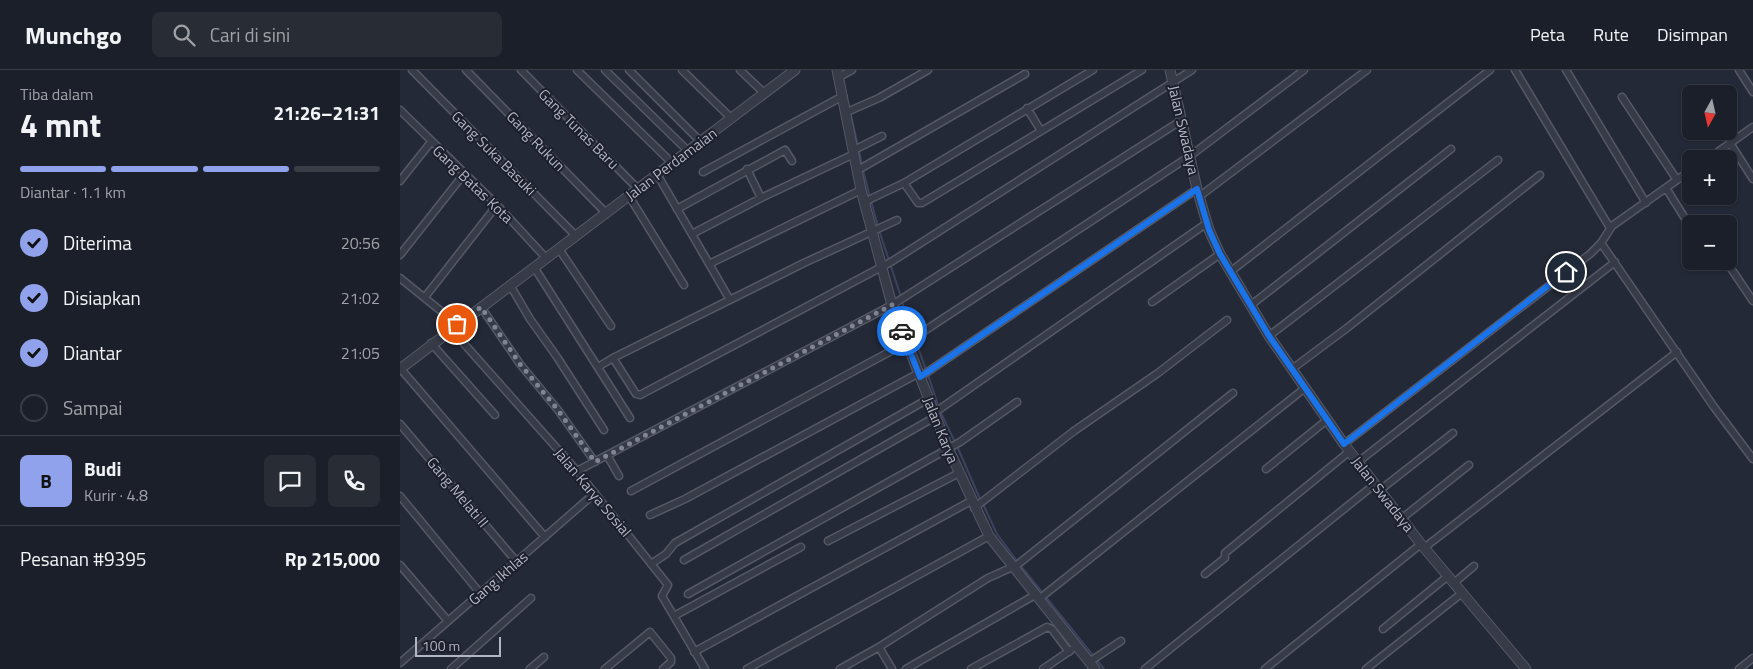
<!DOCTYPE html>
<html lang="id">
<meta charset="utf-8">
<style>
:root{--surface:#1b1f29;--page:#282c35;--text:#f1f3f6;--muted:#a0a2a8;--line:#393d46;--accent:#90a2eb}
body{margin:0;font-family:"Titillium Web",sans-serif;background:var(--page);color:var(--text);height:100vh;display:flex;flex-direction:column;font-size:19px;white-space:nowrap}
*{box-sizing:border-box;margin:0}
p{font-size:16px;color:var(--muted)}
.icon{flex:none;width:28px;height:28px;fill:none;stroke:currentColor;stroke-width:2;stroke-linecap:round;stroke-linejoin:round}
.map{position:relative;flex:1;overflow:hidden}
.panel{display:flex;flex-direction:column;background:var(--surface);width:400px}
.panel>*{flex:none}
.needle{width:32px;rotate:188deg}
.fabs{position:absolute;left:1282px;top:15px;display:grid;gap:10px}
.fabs a{display:grid;place-items:center;width:55px;height:55px;border-radius:8px;background:var(--surface);box-shadow:0 1px 4px #0004,0 0 0 1px var(--line);font-size:25px}
.scale{position:absolute;left:15px;bottom:12px;width:86px;box-sizing:border-box;padding-left:5px;border:2px solid #b2b6c4;border-top:0;font-size:14px;line-height:18px;white-space:nowrap;color:#b2b6c4;-webkit-text-stroke:4px #1d202c;paint-order:stroke}
.pin{position:absolute;display:grid;place-items:center;width:42px;height:42px;color:#fff;margin:-21px;border:2px solid #fff;border-radius:50%;box-shadow:0 1px 5px #0007}
.courier{position:absolute;display:grid;place-items:center;width:50px;height:50px;margin:-25px;border:4px solid #1a73e8;border-radius:50%;background:#fff;color:#222;box-shadow:0 1px 6px #0007}
.overview em{font-style:normal;font-weight:700}
.overview div{display:flex;flex-direction:column-reverse}
.overview{display:flex;align-items:center;justify-content:space-between;height:85px;padding:0 20px}
h1{font-size:32px;font-weight:700;line-height:38px}
.bar{display:grid;grid-template-columns:repeat(4,1fr);gap:8px 5px;align-content:center;height:60px;padding:0 20px}
.bar i{height:6px;border-radius:4px;background:var(--line)}
.bar .current{background:var(--accent)}
.bar p{grid-column:span 4}
.line{display:flex;align-items:center;gap:12px;padding:0 20px;border-top:1px solid var(--line)}
.line div{flex:1}
.round{display:grid;place-items:center;flex:none;width:52px;height:52px;border-radius:8px;background:var(--page)}
ol{padding:0 20px;list-style:none}
li{display:flex;align-items:center;gap:15px;height:55px}
li p{margin-inline-start:auto}
li .icon{padding:5px;border-radius:50%;background:var(--accent);color:#111;stroke-width:4}
li:last-child{color:var(--muted)}
li i{width:28px;height:28px;border:2px solid var(--line);border-radius:50%}
header{display:flex;align-items:center;gap:30px;box-sizing:border-box;height:70px;padding:0 25px;background:var(--surface);border-bottom:1px solid var(--line)}
header strong{font-size:24px}
nav{display:flex;gap:28px;margin-inline-start:auto;font-size:18px}
.search{width:350px;height:45px;background:var(--page);display:flex;align-items:center;gap:12px;box-sizing:border-box;padding:0 18px;border-radius:8px;color:var(--muted);font-size:19px}
main{display:flex;flex:1;min-height:0}
.map>svg:first-child{display:block}
</style>
<header>
<strong>Munchgo</strong>
<div class="search"><svg class="icon" aria-label="search" viewBox="0 0 24 24"><circle cx="10" cy="10" r="6"/><path d="M15 15l6 6"/></svg>Cari di sini</div>
<nav><a>Peta</a><a>Rute</a><a>Disimpan</a></nav>
</header>
<main>
<section class="panel">
<div class="overview"><div><h1>4 mnt</h1><p>Tiba dalam</p></div><em>21:26–21:31</em></div>
<div class="bar"><i class="current"></i><i class="current"></i><i class="current"></i><i></i><p>Diantar · 1.1 km</p></div>
<ol>
<li><svg class="icon" aria-label="check" viewBox="0 0 24 24"><path d="M5 12l5 5 9-10"/></svg>Diterima<p>20:56</p></li>
<li><svg class="icon" aria-label="check" viewBox="0 0 24 24"><path d="M5 12l5 5 9-10"/></svg>Disiapkan<p>21:02</p></li>
<li><svg class="icon" aria-label="check" viewBox="0 0 24 24"><path d="M5 12l5 5 9-10"/></svg>Diantar<p>21:05</p></li>
<li><i></i>Sampai</li>
</ol>
<div class="line" style="height:90px"><b class="round" style="background:var(--accent);color:#111">B</b><div><b>Budi</b><p>Kurir · 4.8</p></div><a class="round"><svg class="icon" aria-label="chat" viewBox="0 0 24 24"><path d="M4 5h16v11H9l-5 4z"/></svg></a><a class="round"><svg class="icon" aria-label="phone" viewBox="0 0 24 24"><path d="M5 4h4l2 5-3 2q2 4 5 5l2-3 5 2v4C11 20 4 13 5 4z"/></svg></a></div>
<div class="line" style="height:65px"><div>Pesanan #9395</div><b>Rp 215,000</b></div>
</section>
<div class="map">
<svg width="1353" height="599" viewBox="0 0 1353 599">
<rect width="100%" height="100%" fill="#242937"/>
<g fill="none" stroke-linecap="round" stroke-linejoin="round">
<path stroke="#3b435e" stroke-width="2" d="M444 15 458 76
M459 80 462 95
M463 100 470 127
M471 131 478 156
M479 160 501 227
M502 232 514 265
M515 269 526 300
M528 305 540 341 555 372
M557 376 580 429
M583 434 597 464 617 491
M620 495 704 599"/>
<defs>
<path id="minor" d="M12 0 176 166
M66 0 206 143
M121 0 238 119
M177 0 272 93
M205 0 288 81
M229 0 300 71
M282 0 331 48
M340 0 364 23
M1115 0 1210 158
M1166 0 1246 133
M1339 0 1353 22
M439 7 452 0
M1222 27 1277 110
M627 38 641 61
M0 40 97 135 146 188
M447 42 479 28 528 0
M1330 73 1353 109
M454 80 482 66
M1308 89 1353 57
M347 99 361 128
M458 100 625 4
M303 102 443 26
M257 104 330 230
M0 111 31 72
M504 113 518 133H522L742 0
M1266 118 1291 158
M229 126 284 215
M800 126 967 0
M464 132 504 113 693 0
M277 139 385 80 392 91
M497 150 404 193 213 288 236 324 240 325 491 192 792 0
M292 164 361 128 454 84
M1201 173 1314 337 1353 389
M159 179 211 256
M0 185 64 104
M1326 191 1353 231
M309 194 461 120
M134 197 230 348
M830 202 1090 0
M0 208 57 254
M110 215 130 249 157 287 204 360
M25 227 97 135
M752 232 820 184
M851 235 1051 79
M81 237 120 294 158 340 195 392
M51 259 177 401 268 515 262 526 305 599
M869 266 1098 90
M31 273 95 345
M198 297 213 288
M0 298 145 467
M892 299 947 258 1140 105
M520 307 797 119
M534 343 807 153
M0 354 116 491
M944 374 1190 184 1201 173 1212 156 1291 100
M207 385 219 406
M958 392 1215 192
M866 399 927 350
M177 401 492 235 782 50
M980 420 1053 363
M231 421 506 273 790 86 904 0
M0 426 80 523
M574 438 674 361 758 303 827 250
M250 445 285 429 519 303
M1001 449 1069 395
M428 471 559 403
M1024 478 1277 282
M284 490 535 347
M251 494 266 484 275 473 528 329
M0 495 48 551
M805 504 825 488V483L950 381
M1054 513 1074 496
M288 524 560 372 617 332
M639 529 905 318
M274 546 401 477
M983 559 1048 506
M479 577 492 599
M294 582 571 431
M689 592 721 571
M0 593 195 423
M51 599 131 528
M130 599 144 587
M205 599 250 562 271 588V592L263 599
M347 599 589 466
M440 599 479 577 588 508 617 495 833 323
M506 599 635 525
M571 599 647 557 652 559 669 582
M643 599 671 580
M745 599 975 414
M865 599 1021 474
M966 599 1062 523
M1339 599 1353 588"/>
<path id="tertiary" d="M437 0 461 120 492 235 548 378 589 466 695 599
M770 0 797 119 809 160 820 184 869 266 944 374 1021 474 1126 599
M0 299 395 0"/>
</defs>
<use href="#minor" stroke="#555966" stroke-width="9"/>
<use href="#tertiary" stroke="#555966" stroke-width="11"/>
<use href="#minor" stroke="#373b48" stroke-width="6"/>
<use href="#tertiary" stroke="#373b48" stroke-width="9"/>
</g>
<g fill="none" stroke-linecap="round" stroke-linejoin="round">
<path stroke="#808593" stroke-width="5" stroke-dasharray="0 9" d="M57 254 81 237 120 294 158 340 195 392 492 235 502 261"/>
<path stroke="#1a73e8" stroke-width="6" d="M502 261 520 307 797 119 809 160 820 184 869 266 944 374 1166 202"/>
</g>
<g text-anchor="middle" dominant-baseline="central" stroke-width="4" stroke-linejoin="round" paint-order="stroke">
<g font-size="15" fill="#b2b6c4" stroke="#1d202c">
<text transform="translate(179 59) rotate(45)">Gang Tunas Baru</text>
<text transform="translate(784 60) rotate(77)">Jalan Swadaya</text>
<text transform="translate(136 71) rotate(46)">Gang Rukun</text>
<text transform="translate(94 83) rotate(45)">Gang Suka Basuki</text>
<text transform="translate(271 94) rotate(-37)">Jalan Perdamaian</text>
<text transform="translate(73 114) rotate(44)">Gang Batas Kota</text>
<text transform="translate(541 360) rotate(68)">Jalan Karya</text>
<text transform="translate(58 422) rotate(50)">Gang Melati II</text>
<text transform="translate(193 422) rotate(50)">Jalan Karya Sosial</text>
<text transform="translate(983 424) rotate(52)">Jalan Swadaya</text>
<text transform="translate(98 508) rotate(-41)">Gang Ikhlas</text>
</g>
</g>
</svg>
<div class="fabs">
<a><svg class="needle" viewBox="-14 -14 28 28"><path d="M0-13l5 13h-10z" fill="#e53935"/><path d="M0 13l5-13h-10z" fill="#a0a2a8"/></svg></a>
<a>+</a>
<a>−</a>
</div>
<div class="scale">100 m</div>
<div class="pin" style="left:57px;top:254px;background:#ea580c"><svg class="icon" aria-label="bag" viewBox="0 0 24 24"><path d="M5 8h14l-1 12H6zM9 8a3 3 0 0 1 6 0"/></svg></div>
<div class="pin" style="left:1166px;top:202px;background:#1f2937"><svg class="icon" aria-label="home" viewBox="0 0 24 24"><path d="M3 11l9-7 9 7M6 9v11h12V9"/></svg></div>
<div class="courier" style="left:502px;top:261px"><svg class="icon" aria-label="car" viewBox="0 0 24 24"><path d="M5 17H2v-5l4-1 3-4h7l3 4 3 1v5h-3M9 17h6M6 11h13"/><circle cx="7" cy="17" r="2"/><circle cx="17" cy="17" r="2"/></svg></div>
</div>
</main>
